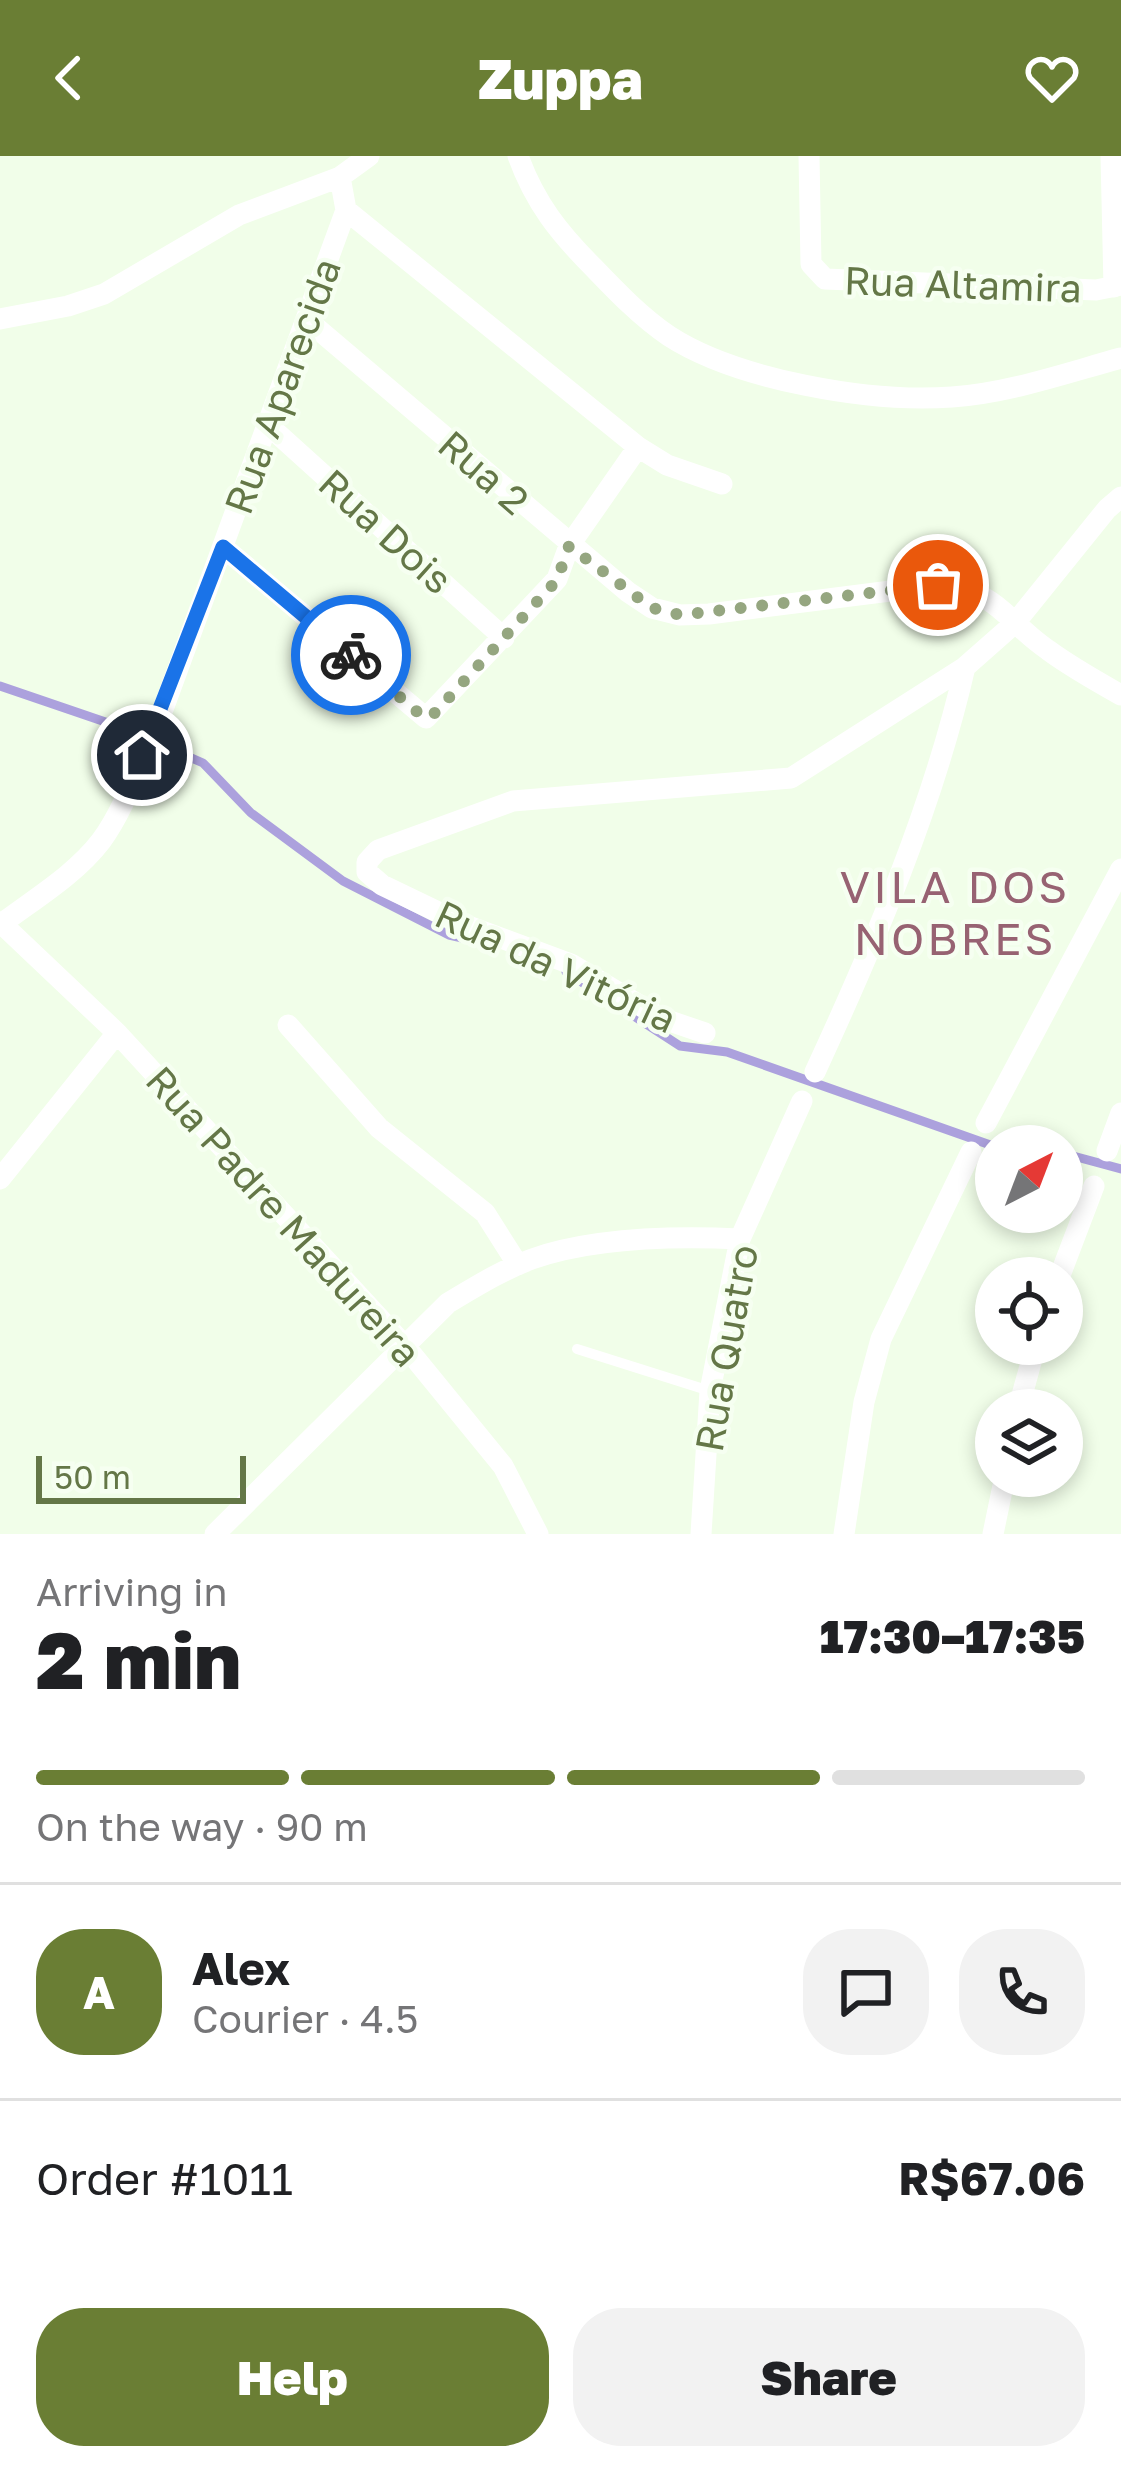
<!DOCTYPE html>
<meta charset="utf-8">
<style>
:root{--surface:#fff;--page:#f2f2f2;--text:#202124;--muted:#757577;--line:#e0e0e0;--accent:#6a7e34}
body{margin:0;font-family:"Golos Text",sans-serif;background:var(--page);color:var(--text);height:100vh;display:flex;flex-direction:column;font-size:45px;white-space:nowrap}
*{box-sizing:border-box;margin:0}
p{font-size:39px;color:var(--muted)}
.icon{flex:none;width:66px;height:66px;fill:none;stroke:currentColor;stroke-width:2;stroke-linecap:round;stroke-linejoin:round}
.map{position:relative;height:1378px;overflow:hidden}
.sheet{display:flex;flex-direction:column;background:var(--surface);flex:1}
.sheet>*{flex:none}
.needle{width:78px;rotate:42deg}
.controls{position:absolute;left:975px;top:969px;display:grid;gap:24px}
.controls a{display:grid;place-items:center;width:108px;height:108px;border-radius:50%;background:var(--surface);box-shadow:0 6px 18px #0003;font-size:60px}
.scale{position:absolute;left:36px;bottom:30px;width:210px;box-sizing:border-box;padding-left:12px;border:6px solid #647747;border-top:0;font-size:33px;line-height:42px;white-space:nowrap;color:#647747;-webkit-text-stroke:9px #f6fff1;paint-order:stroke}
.pin{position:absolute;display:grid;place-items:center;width:102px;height:102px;color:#fff;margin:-51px;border:6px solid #fff;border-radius:50%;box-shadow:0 3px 12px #0007}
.courier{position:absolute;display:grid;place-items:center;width:120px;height:120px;margin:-60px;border:9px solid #1a73e8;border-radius:50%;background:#fff;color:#222;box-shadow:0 3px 15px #0007}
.head em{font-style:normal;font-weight:800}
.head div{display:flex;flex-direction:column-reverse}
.head{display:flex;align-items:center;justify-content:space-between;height:204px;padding:0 36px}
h1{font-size:78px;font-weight:800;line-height:90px}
.bar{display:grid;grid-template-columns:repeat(4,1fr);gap:18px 12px;align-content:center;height:144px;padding:0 36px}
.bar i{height:15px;border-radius:9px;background:var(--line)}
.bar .on{background:var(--accent)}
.bar p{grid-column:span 4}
.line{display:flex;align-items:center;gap:30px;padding:0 36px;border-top:3px solid var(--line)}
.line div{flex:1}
.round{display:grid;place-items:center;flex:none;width:126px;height:126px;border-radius:48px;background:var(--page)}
.action{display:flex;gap:24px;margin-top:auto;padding:24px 36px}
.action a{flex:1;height:138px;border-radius:48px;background:var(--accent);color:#fff;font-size:48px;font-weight:800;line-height:138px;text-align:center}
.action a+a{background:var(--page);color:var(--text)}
header{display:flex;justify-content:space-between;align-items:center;height:156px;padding:0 36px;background:var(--accent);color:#fff;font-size:54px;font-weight:800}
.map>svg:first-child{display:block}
</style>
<header><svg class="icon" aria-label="back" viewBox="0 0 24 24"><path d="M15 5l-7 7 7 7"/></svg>Zuppa<svg class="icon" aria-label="heart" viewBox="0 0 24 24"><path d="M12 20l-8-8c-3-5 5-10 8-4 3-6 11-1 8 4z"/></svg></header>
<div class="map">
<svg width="1121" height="1378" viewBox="0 0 1121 1378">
<rect width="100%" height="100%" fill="#f1fee9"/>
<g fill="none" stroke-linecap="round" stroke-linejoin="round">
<path stroke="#aca1dd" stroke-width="9" d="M0 530 123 572 203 607 251 657 343 725 449 779 489 788
M566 816 680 890 727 896 996 991
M1062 997 1121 1013"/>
<path stroke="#fff" stroke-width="10" d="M577 1193 710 1235"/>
<path stroke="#fff" stroke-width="21" d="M518 0C535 47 559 77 594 112 617 136 641 161 669 180 737 224 870 247 952 241 1009 237 1066 217 1121 202
M809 0 811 108 825 123 1096 134 1121 129
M1111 0 1114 131
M340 21 346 54 638 291 667 309 722 328
M0 163 68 150 104 138 239 59 340 21 369 0
M306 163 628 436 652 452 680 459 709 458 938 429C1001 436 1002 462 1048 494 1071 511 1096 525 1121 539
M268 269 504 482
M223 391 426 562 557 423 569 390 638 291
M0 766 117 877 405 1190 503 1310 538 1378
M0 769C34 743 75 719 101 685 126 651 140 605 158 567L346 54
M288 869 379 972 485 1057 518 1109
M705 877 661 862 571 808 463 768 382 729 367 716V706L378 694 513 645 791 622 965 511 1015 467 1107 353 1121 341
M815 916C875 786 933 651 965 511
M986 967 1121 713
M1107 995 1121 957
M0 1023 117 877
M1059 1122 1094 1030
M1018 1254 1036 1188
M215 1378 448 1147C475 1131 502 1114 532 1103 595 1081 674 1080 740 1083
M701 1378 710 1235 740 1083 802 945
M844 1378 864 1246 881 1183 971 996
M993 1378 1005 1320"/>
</g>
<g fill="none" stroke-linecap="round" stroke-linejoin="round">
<path stroke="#95a680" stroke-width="12" stroke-dasharray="0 21.6" d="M351 499 422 560 431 561 557 424 569 390 652 452 680 459 938 429"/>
<path stroke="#1a73e8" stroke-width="15" d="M142 599 223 391 351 499"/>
</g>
<g text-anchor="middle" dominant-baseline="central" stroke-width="9" stroke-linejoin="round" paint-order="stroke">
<g font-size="39" fill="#647747" stroke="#f6fff1">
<text transform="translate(963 128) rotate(2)">Rua Altamira</text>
<text transform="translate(282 230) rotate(-70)">Rua Aparecida</text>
<text transform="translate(484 316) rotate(41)">Rua 2</text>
<text transform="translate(386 375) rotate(42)">Rua Dois</text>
<text transform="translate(556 810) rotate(25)">Rua da Vitória</text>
<text transform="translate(284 1060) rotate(48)">Rua Padre Madureira</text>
<text transform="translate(726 1192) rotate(-80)">Rua Quatro</text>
</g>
<g font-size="45" letter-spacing="3" fill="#976272" stroke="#f6fff1">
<text x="955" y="730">VILA DOS<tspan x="955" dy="52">NOBRES</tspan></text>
</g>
</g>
</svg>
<div class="controls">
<a><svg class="needle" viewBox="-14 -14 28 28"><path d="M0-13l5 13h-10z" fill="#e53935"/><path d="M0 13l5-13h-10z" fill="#757577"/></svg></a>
<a><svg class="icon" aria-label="locate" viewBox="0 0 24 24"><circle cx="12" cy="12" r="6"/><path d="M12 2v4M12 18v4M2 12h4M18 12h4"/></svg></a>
<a><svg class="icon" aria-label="layers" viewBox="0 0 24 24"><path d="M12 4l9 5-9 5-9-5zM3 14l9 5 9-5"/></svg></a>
</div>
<div class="scale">50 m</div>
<div class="pin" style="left:938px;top:429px;background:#ea580c"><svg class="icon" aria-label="bag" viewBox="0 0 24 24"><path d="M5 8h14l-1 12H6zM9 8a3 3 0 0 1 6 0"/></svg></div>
<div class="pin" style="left:142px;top:599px;background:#1f2937"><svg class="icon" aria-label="home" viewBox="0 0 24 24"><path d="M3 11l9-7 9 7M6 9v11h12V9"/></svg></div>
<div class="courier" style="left:351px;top:499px"><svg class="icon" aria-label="bike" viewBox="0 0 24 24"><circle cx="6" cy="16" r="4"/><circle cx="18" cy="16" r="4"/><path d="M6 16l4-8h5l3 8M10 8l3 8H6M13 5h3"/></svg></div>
</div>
<section class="sheet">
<div class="head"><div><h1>2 min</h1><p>Arriving in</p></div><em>17:30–17:35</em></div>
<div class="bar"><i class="on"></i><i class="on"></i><i class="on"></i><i></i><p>On the way · 90 m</p></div>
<div class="line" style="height:216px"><b class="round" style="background:var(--accent);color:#fff">A</b><div><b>Alex</b><p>Courier · 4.5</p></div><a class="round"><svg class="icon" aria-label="chat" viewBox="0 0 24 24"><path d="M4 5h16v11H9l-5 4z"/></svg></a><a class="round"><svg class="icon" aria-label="phone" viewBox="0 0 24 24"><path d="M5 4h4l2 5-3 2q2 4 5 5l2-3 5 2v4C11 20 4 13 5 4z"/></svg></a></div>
<div class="line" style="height:156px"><div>Order #1011</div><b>R$67.06</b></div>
<div class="action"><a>Help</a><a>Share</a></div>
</section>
